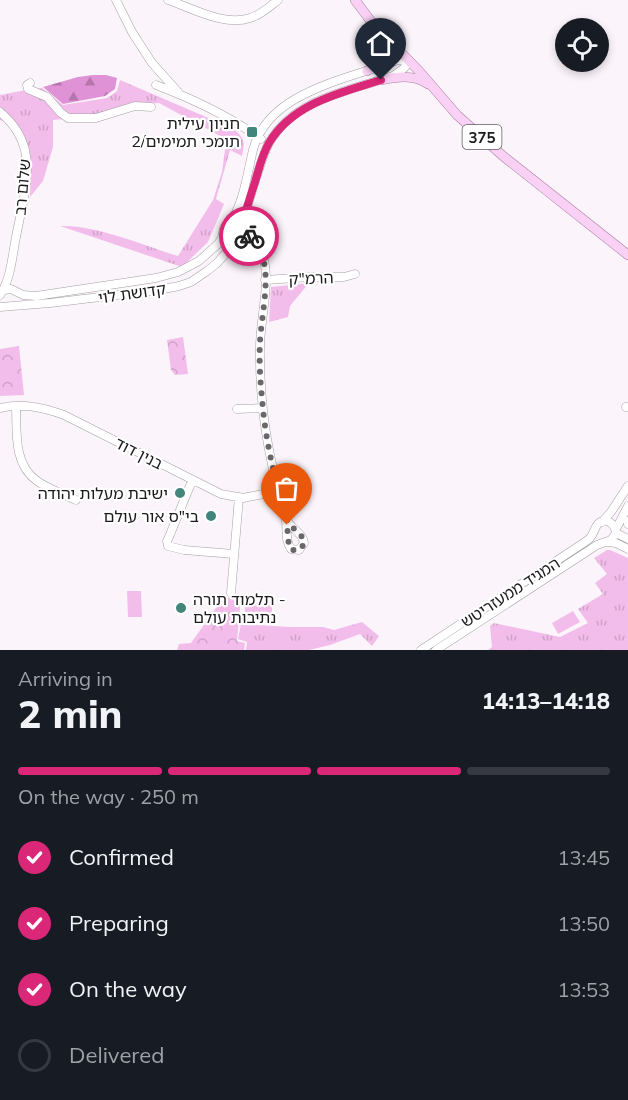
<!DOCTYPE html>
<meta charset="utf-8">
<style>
:root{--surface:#171b24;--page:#242831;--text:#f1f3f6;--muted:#9ea1a6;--line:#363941;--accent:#db2777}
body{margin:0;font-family:Mulish,"Noto Sans Hebrew",sans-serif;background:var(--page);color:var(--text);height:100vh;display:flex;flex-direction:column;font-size:22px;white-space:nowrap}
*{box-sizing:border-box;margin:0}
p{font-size:20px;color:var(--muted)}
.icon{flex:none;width:33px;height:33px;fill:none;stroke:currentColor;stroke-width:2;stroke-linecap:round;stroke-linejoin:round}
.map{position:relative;height:650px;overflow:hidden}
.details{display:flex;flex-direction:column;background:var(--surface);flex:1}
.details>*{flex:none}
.buttons{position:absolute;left:555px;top:18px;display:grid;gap:12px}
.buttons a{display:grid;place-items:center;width:54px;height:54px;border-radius:50%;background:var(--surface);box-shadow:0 3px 9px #0003;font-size:30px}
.pin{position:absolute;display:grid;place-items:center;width:51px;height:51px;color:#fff;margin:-62px -26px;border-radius:50% 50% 50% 0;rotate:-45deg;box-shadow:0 0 6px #0007}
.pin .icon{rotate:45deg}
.courier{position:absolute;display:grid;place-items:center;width:60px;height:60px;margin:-30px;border:4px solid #db2777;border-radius:50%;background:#fff;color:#222;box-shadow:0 2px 8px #0007}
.overview em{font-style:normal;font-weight:800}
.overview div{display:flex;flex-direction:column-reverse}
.overview{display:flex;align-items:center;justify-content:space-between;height:102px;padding:0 18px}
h1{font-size:39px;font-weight:800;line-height:45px}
.bar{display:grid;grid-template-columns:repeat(4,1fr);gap:9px 6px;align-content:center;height:72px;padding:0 18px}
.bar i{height:8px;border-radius:4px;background:var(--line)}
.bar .active{background:var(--accent)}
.bar p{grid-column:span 4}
ol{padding:0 18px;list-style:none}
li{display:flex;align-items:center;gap:18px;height:66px}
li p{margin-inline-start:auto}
li .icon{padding:6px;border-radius:50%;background:var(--accent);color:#fff;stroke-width:4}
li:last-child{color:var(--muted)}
li i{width:33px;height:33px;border:3px solid var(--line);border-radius:50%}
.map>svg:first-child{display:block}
</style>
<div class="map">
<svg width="628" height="650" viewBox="0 0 628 650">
<defs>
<pattern id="grass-tufts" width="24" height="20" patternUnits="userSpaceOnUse" patternTransform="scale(1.5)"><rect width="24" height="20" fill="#f2bdea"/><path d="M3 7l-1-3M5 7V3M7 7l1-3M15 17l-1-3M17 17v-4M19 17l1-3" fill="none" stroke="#cfa2c8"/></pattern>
<pattern id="forest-firs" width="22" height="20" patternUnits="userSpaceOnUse" patternTransform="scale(1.5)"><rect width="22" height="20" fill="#df92d5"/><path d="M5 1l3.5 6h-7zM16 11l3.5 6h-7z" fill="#b476ac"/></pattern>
<pattern id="park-crowns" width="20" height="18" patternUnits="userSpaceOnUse" patternTransform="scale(1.5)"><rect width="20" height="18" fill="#f2bdea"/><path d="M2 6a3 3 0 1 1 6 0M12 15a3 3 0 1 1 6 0" fill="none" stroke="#cfa2c8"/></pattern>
</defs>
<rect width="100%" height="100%" fill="#fbf4fa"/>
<path fill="url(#grass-tufts)" d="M120 80 234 129C245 139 245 142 242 156L230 150 216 199 224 204 208 242 182 267 60 226C97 225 142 245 178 256L213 200 222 172 225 150 224 138 159 103 125 106 115 112 79 118 53 120V147L43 181 30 197C30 168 38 128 0 120V95L31 89 42 88 63 105 107 98 117 91Z
M309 283 290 306 288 317 269 322 271 287Z
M607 550H610L628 558V650H488L492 647 490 626 494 623 560 637 588 623 578 609 603 594 595 583 607 574 594 558Z
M362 622 379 636 372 646 360 634 330 645 309 650H246L247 642 238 639 241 624 290 627H323L334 630Z"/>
<path fill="url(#forest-firs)" d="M93 75H106L117 78 115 89 105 96 63 104 43 87 78 77Z"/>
<path fill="url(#park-crowns)" d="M183 337 188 374 175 375 171 370 167 340Z
M19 346 24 395 0 396V349Z
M241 597 237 641 245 643 244 650H177L179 644 191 643 223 598Z"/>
<path fill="#f2bdea" d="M127 591H141L142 617H128Z
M245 602H272V618H245Z
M573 611 580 622 558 634 552 623Z"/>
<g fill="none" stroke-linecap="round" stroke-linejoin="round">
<defs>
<path id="minor" d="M116 0 132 32 152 63 178 92
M168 0C192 8 225 27 250 18 261 15 269 7 278 0
M30 83 27 85 28 89 47 97 61 113 68 118H96L135 106 151 107
M156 85C193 99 229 116 261 139
M0 112C12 122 21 134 25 150 31 178 21 210 16 237 12 257 11 279 0 295
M229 223C243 208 248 170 253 150 266 100 326 84 369 70 379 67 389 63 399 60L410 62
M242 228C245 211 251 195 256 178 260 167 263 154 269 143 294 99 349 91 393 76L403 69 410 62
M265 280 311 277H344L355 274
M4 290 11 289 23 295 36 296 156 278 178 272 199 261 218 244 222 238 224 228 227 224 234 222 239 224C247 233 261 249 264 261 270 284 260 322 260 347 259 405 268 459 285 514 288 525 284 540 291 549L299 550 304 543C303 533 291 529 287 520
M0 307 50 303 158 290 179 286 191 282 207 271 216 264 236 242
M16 406C17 432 13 464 37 481 49 489 63 494 76 500
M626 407H628
M0 408C22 403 42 407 64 415L221 494 243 498 278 491
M237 409 262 408
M192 481 169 537 167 541 168 546 184 550 234 554
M628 521V524
M602 522 611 512 628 486
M616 529 628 506
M616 533 628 539
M609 542 616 543 628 549
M231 593 239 497
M421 650 582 544C585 542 588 540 590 538 594 534 594 528 598 524 606 516 615 524 616 533
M436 650 597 545 611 540 616 533"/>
<path id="major" d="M355 0 373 24 419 71 457 115 503 156 628 255
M367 71C383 61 389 53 380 35
M381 80C397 77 413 74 428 84"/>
</defs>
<use href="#minor" stroke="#a69fa5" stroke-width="9"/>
<use href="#major" stroke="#a97da3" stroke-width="10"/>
<use href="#minor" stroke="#fff" stroke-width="8"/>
<use href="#major" stroke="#f9d1f4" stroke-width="9"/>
</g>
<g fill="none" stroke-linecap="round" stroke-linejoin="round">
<path stroke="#6a666a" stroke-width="6" stroke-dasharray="0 10.8" d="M249 236C254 243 261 250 263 259 270 281 261 319 260 342 259 360 260 379 262 398 265 440 275 480 287 520 293 532 313 538 299 550H293L289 547 287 525"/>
<path stroke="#db2777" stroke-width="8" d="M249 236 242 228C245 212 250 197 255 182 259 169 262 155 269 143 293 103 340 93 381 80"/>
</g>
<g fill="#42867b" stroke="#fff" stroke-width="2">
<rect x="246" y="126" width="12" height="12" rx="3"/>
<circle cx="180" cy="493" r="6"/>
<circle cx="211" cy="516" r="6"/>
<circle cx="181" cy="608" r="6"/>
</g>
<g text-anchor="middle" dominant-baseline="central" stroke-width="4.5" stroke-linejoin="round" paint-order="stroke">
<rect fill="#fff" stroke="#605f60" stroke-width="1.5" x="462.5" y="125" width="39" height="24" rx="4.5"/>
<g font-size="15" font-weight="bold" fill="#1c1a1c">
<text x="482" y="137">375</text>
</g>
<g font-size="16" fill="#1c1a1c" stroke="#fff" text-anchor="end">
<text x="240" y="123">חניון עילית<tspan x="240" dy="18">2/תומכי תמימים</tspan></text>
<text x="168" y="493">ישיבת מעלות יהודה</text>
<text x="199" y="516">בי"ס אור עולם</text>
<text x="193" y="599" text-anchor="start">תלמוד תורה -<tspan x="193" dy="18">נתיבות עולם</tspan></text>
</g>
<g font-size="16" fill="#1c1a1c" stroke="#fff">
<text transform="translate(22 187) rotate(-85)">שלום רב</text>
<text transform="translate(311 278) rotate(-2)">הרמ"ק</text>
<text transform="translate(132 293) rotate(-8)">קדושת לוי</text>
<text transform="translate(139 453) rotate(27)">בנין דוד</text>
<text transform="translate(510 592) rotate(-33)">המגיד ממעזריטש</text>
</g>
</g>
</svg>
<div class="buttons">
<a><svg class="icon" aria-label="locate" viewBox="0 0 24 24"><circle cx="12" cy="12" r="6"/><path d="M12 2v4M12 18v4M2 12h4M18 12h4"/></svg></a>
</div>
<div class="pin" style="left:287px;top:525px;background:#ea580c"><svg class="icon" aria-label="bag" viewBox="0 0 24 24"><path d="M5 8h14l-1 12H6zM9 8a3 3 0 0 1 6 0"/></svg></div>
<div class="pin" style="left:381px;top:80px;background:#1f2937"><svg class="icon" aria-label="home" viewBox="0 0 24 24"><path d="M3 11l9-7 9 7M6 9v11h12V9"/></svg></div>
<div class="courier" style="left:249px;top:236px"><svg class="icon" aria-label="bike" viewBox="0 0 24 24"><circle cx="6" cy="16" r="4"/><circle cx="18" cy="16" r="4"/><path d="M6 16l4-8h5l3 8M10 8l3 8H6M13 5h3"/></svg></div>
</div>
<section class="details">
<div class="overview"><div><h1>2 min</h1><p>Arriving in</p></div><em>14:13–14:18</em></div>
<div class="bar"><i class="active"></i><i class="active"></i><i class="active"></i><i></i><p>On the way · 250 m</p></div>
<ol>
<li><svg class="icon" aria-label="check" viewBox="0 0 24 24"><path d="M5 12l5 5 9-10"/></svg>Confirmed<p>13:45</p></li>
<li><svg class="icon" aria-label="check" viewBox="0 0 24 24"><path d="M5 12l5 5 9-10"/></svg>Preparing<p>13:50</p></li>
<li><svg class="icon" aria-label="check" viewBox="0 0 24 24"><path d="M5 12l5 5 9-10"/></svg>On the way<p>13:53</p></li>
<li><i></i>Delivered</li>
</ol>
</section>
